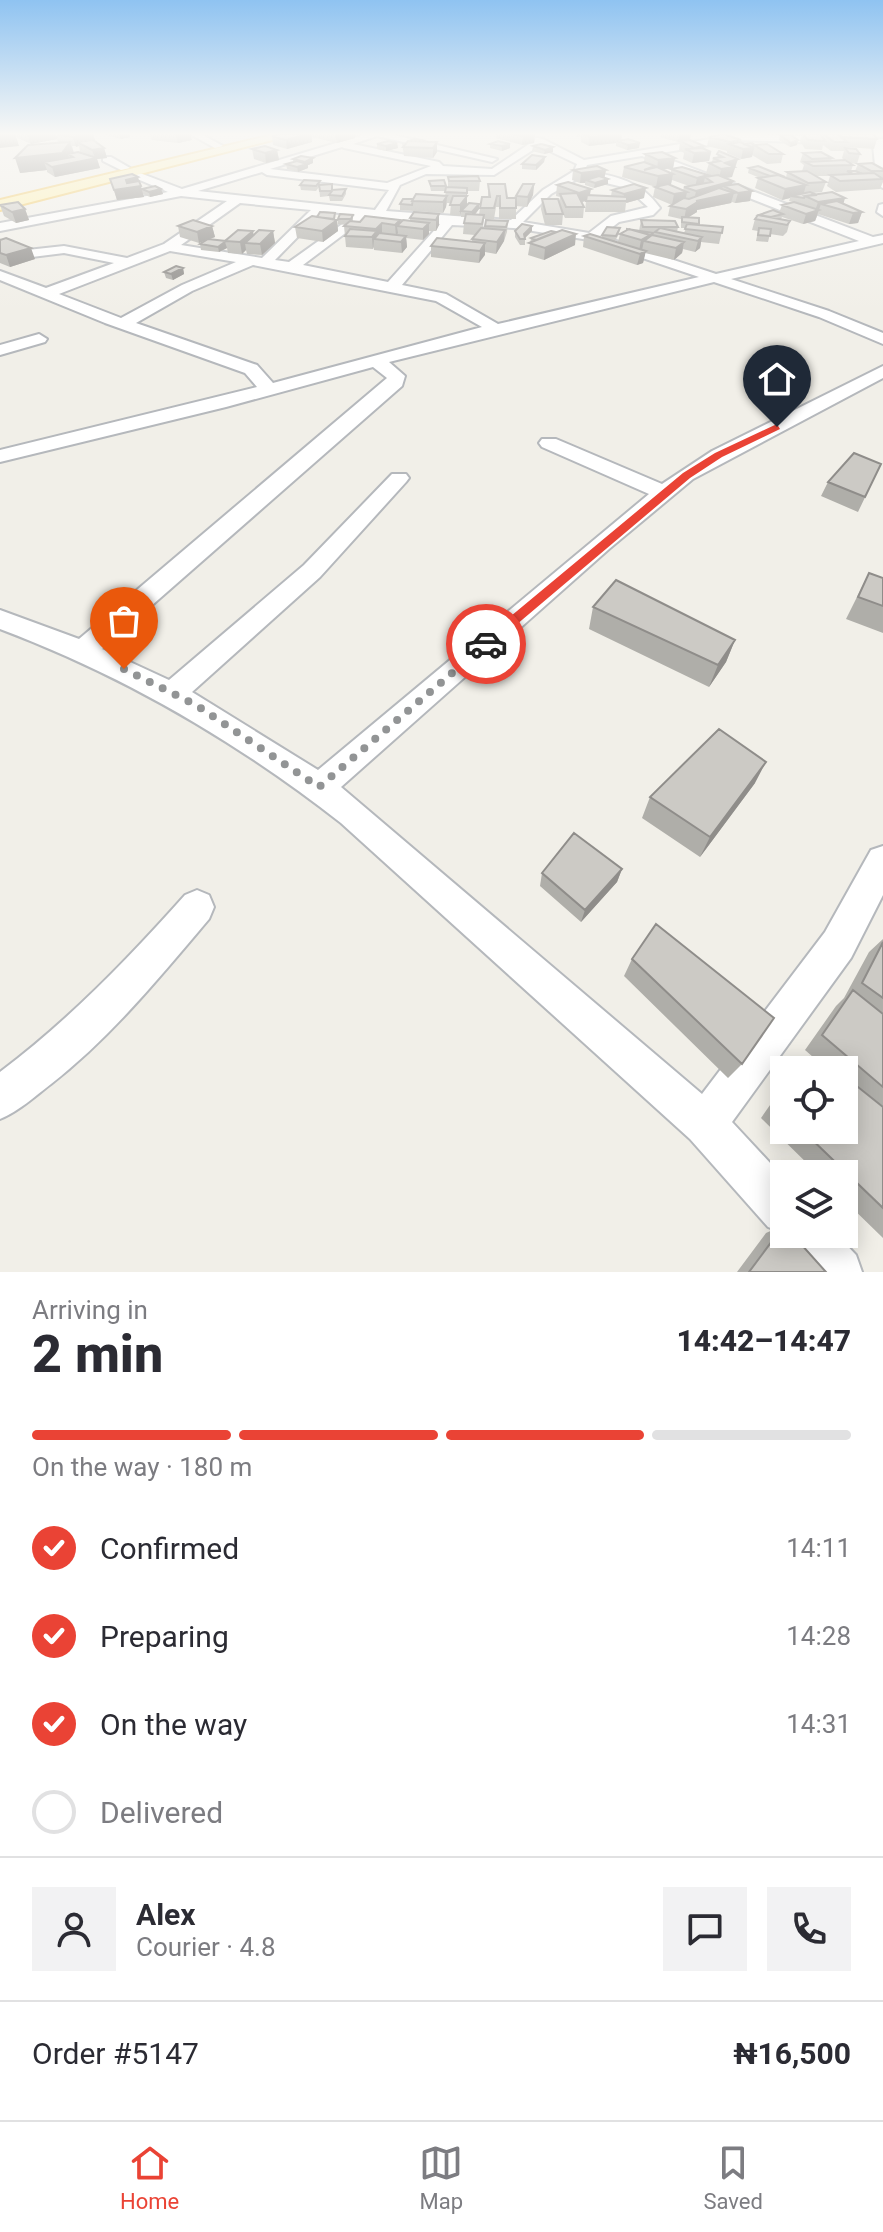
<!DOCTYPE html>
<meta charset="utf-8">
<style>
:root{--surface:#fff;--page:#f2f2f3;--text:#2b2b33;--muted:#7c7c81;--line:#e1e1e2;--accent:#ea4335}
body{margin:0;font-family:Roboto,sans-serif;background:var(--page);color:var(--text);height:100vh;display:flex;flex-direction:column;font-size:30px;white-space:nowrap}
*{box-sizing:border-box;margin:0}
p{font-size:26px;color:var(--muted)}
.icon{flex:none;width:44px;height:44px;fill:none;stroke:currentColor;stroke-width:2;stroke-linecap:round;stroke-linejoin:round}
.map{position:relative;height:1272px;overflow:hidden}
.side{display:flex;flex-direction:column;background:var(--surface);flex:1}
.side>*{flex:none}
.tools{position:absolute;left:770px;top:1056px;display:grid;gap:16px}
.tools a{display:grid;place-items:center;width:88px;height:88px;border-radius:0px;background:var(--surface);box-shadow:0 4px 20px #0003;font-size:40px}
.pin{position:absolute;display:grid;place-items:center;width:68px;height:68px;color:#fff;margin:-82px -34px;border-radius:50% 50% 50% 0;rotate:-45deg;box-shadow:0 0 8px #0007}
.pin .icon{rotate:45deg}
.courier{position:absolute;display:grid;place-items:center;width:80px;height:80px;margin:-40px;border:6px solid #ea4335;border-radius:50%;background:#fff;color:#222;box-shadow:0 2px 10px #0007}
.overview em{font-style:normal;font-weight:800}
.overview div{display:flex;flex-direction:column-reverse}
.overview{display:flex;align-items:center;justify-content:space-between;height:136px;padding:0 32px}
h1{font-size:52px;font-weight:800;line-height:60px}
.bar{display:grid;grid-template-columns:repeat(4,1fr);gap:12px 8px;align-content:center;height:96px;padding:0 32px}
.bar i{height:10px;border-radius:6px;background:var(--line)}
.bar .selected{background:var(--accent)}
.bar p{grid-column:span 4}
.line{display:flex;align-items:center;gap:20px;padding:0 32px;border-top:2px solid var(--line)}
.line div{flex:1}
.round{display:grid;place-items:center;flex:none;width:84px;height:84px;border-radius:0px;background:var(--page)}
ol{padding:0 32px;list-style:none}
li{display:flex;align-items:center;gap:24px;height:88px}
li p{margin-inline-start:auto}
li .icon{padding:8px;border-radius:50%;background:var(--accent);color:#fff;stroke-width:4}
li:last-child{color:var(--muted)}
li i{width:44px;height:44px;border:4px solid var(--line);border-radius:50%}
.menu{display:flex;justify-content:space-around;align-items:center;height:112px;border-top:2px solid var(--line);background:var(--surface);font-size:22px;color:var(--muted)}
.menu a{display:grid;justify-items:center;gap:4px}
.menu .selected{color:var(--accent)}
.map>svg:first-child{display:block}
</style>
<div class="map">
<svg width="883" height="1272" viewBox="0 0 883 1272">
<rect width="100%" height="100%" fill="#f1efe8"/>
<g fill="none" stroke-linecap="round" stroke-linejoin="round">
<defs>
<path id="minor" d="M190 134H201L223 146 215 148Z
M366 134H390L497 159 492 162 377 136 353 144 439 162 443 166 492 169 532 142 518 134 543 139 584 160 740 134 883 139V188L877 185 873 145 740 140 655 154 873 237 883 235V243L731 279 829 311 883 333V344L819 317 714 282 389 362 405 376 402 386 102 649 169 680 304 565 392 474H406L409 478 406 482 320 577 192 692 318 770 649 494 542 447 539 443 542 439H556L662 484 712 451 883 366V378L693 479 609 549 341 787 702 1094 825 932 871 850 883 846V895L851 958 732 1122 784 1178V1234H836L856 1255 862 1272H808L789 1250 783 1233 768 1227 690 1139 341 823C236 741 125 676 0 629V610L79 639 387 378 373 367 226 407 0 462V450L257 387 245 373 105 323 0 280V271L46 288 114 263 64 253 0 261V253L64 246 127 258 164 244 227 201 181 196 0 231V223L168 192 128 175 127 173 132 170 182 189ZM539 146 577 164 574 171 543 190 511 220 386 211 400 185 426 174 494 175ZM342 147 344 148 431 166 387 183 270 169ZM642 156 859 241 716 274 601 236 619 222 653 215 660 208C641 181 616 176 585 171L587 165ZM262 172 267 175 389 190 375 210 198 191ZM581 177 627 188 648 207 611 216 589 233 523 222 551 194ZM240 203 311 210 262 258 181 245ZM323 211 355 215 289 262 275 260ZM368 216 440 224 388 282 303 265ZM452 225 514 228 589 240 699 277 498 324 446 294 402 285ZM170 251 236 262 182 285 121 318 59 294ZM253 265 436 301 482 327 273 383 257 365 136 323 192 291Z
M103 157H111L130 168 121 170 103 161Z
M883 204V216L877 212 879 205Z
M39 334 47 339 45 342 0 355V345Z
M197 890 209 895 214 907 209 919C160 977 111 1037 51 1084 34 1097 19 1111 0 1119V1072C69 1020 127 960 185 895Z"/>
<path id="major" d="M276 134H296L0 210V200Z"/>
</defs>
<use href="#minor" stroke="#b5b8bc" stroke-width="4"/>
<use href="#major" stroke="#f2c960" stroke-width="4"/>
<use href="#minor" fill="#fff" fill-rule="evenodd"/>
<use href="#major" fill="#fff2af" fill-rule="evenodd"/>
</g>
<path fill="#afaea9" fill-rule="evenodd" d="M16 134H93L95 140 104 148 107 158 97 159 100 168 55 177 47 172V170L20 173 58 142 57 139 31 144 18 138ZM72 146H79L80 152 85 154 74 153Z
M102 134H129L130 137 121 139Z
M150 134H190L192 140 178 143 152 140Z
M281 134H355V138L337 143 312 137V142L287 149 273 145 272 136Z
M496 134H535L534 143 522 145 496 138Z
M577 134H622L621 140 639 148 627 150 616 146V143L589 146 581 142V137H577Z
M661 134H691L690 139 711 152 709 161 692 163 683 159 684 153 679 150 680 142H678L660 137Z
M802 134H820L821 136 822 134H861L877 139 874 149 845 147V148L860 154 857 164 850 163 853 165 851 171H855L858 164 883 169V182L880 189 836 192 827 186 830 176H816L826 182 822 192 813 193 862 212 858 223 849 224 818 214 819 212 815 221 803 224 782 217 781 219 790 221 787 232 783 236 770 234 768 242 756 241 758 231 752 230 755 219 779 213 782 205 793 202 789 201 790 198 782 200 755 188 758 178H760L748 173 749 168 786 178 787 172 802 171 804 165 800 162 803 153 832 158 831 161 844 160 842 158 844 151H831L823 145 822 150 805 149 800 141Z
M780 135 797 145 790 147 779 140Z
M709 137 743 144 752 143 783 154 781 163 767 164 752 155V157L741 159 727 153V151L707 146Z
M426 141 437 152 433 158 404 156 402 143Z
M397 143 398 148 386 151 377 149V144Z
M490 144 510 148 502 151 490 148Z
M533 146 553 147V152L544 154 532 151Z
M252 149 277 150 279 160 266 163 254 159Z
M719 151 735 169 733 170 732 177 725 178 750 201 735 203 732 202 731 203 697 210V212L687 218H699V225L723 227 719 244 701 242 700 248 695 252 683 249 682 253 674 260 645 253 643 263 637 265 583 247 584 236 602 237V235L620 228 619 234 615 241 618 242 620 234 639 231 641 220 678 227 677 232 684 233 686 228H681V219L668 216 670 206 672 205 653 197 655 187H656L622 177 624 167 644 162 645 154 675 158 673 168 662 170 671 173V169L708 177 713 176 706 173 709 163 712 162 713 158H717ZM672 180 689 186 684 187 683 190 668 184H671Z
M545 157 544 162 536 170 522 169V164Z
M313 158V163L308 165V168L298 172 287 169 286 164 293 162V159Z
M573 170H606L604 178 608 184 594 188 585 185V183H580L572 180Z
M448 177 480 181 479 191H467V205L479 204V209L475 215H479L480 208 488 197V184L516 202V196L534 184 533 195 527 207 516 206V219H499V207H496L494 219H484L483 228H485L486 220 508 221 507 232 504 241 496 254 485 252 479 263 431 257V246L472 242V239L475 235 463 234 464 223 465 217H461V214L460 216 450 215 451 203H447L446 207 443 213 400 210V204L413 199 445 196 446 191H431L429 181 446 186V188L448 187Z
M110 179 139 182 142 189H161L163 194 150 197 143 194 144 197 117 200Z
M320 181V184L332 190 346 189V194L342 201H330L329 196 320 197 319 187 316 191 301 190 300 185Z
M557 185 590 195 611 196 612 190 644 198 626 203 625 212H585L586 201 582 202 584 207 583 218H565L563 214 562 225H545L541 209 542 199 559 201 560 197 556 196Z
M0 205 25 209 29 220 16 223 4 216Z
M439 214V225L436 231H429V234L423 240 406 238 407 247 402 253 374 250V247L373 249 346 247 344 226 346 225 338 224V219L353 215V221L400 220V223L410 221V218Z
M337 220 338 231 323 242 297 238 295 227Z
M178 226H212L215 237 209 239 225 241 273 231 275 243 262 255 247 254 246 250 242 254 228 253 227 248 219 252 201 250 200 244 206 240 199 243 180 237Z
M532 226V231L525 238V245H520L515 237V231Z
M0 238 1 240 35 259 10 267 0 263Z
M531 238 575 245 544 260 528 255Z
M183 268 184 274 173 280 166 278 164 272Z
M881 464 858 512 821 496 828 482Z
M869 573 883 578V633L846 619Z
M593 607 735 640 726 662 709 687 589 629Z
M755 783 700 857 642 818 650 797Z
M622 869 617 882 581 922 540 886 542 873Z
M883 939V1238L844 1200V1174H818L761 1118 784 1085V1130H844V1070H795L810 1057 822 1065 805 1050 836 1006 844 998 869 952Z
M632 959 742 1064 728 1078 624 976Z
M784 1225 826 1272H737L766 1233Z"/>
<path fill="#8f8d8a" d="M0 134H15L19 146 0 148Z
M36 134H56L57 139 31 144 28 135Z
M84 134H93L95 140 77 142 79 146 76 147 73 137Z
M120 134H129L130 137 121 139Z
M176 134H190L192 140 178 143Z
M309 134H311L312 142 287 149 286 140Z
M336 134H355V138L337 143Z
M535 134 534 143 522 145 523 136Z
M622 134 621 143 617 141 616 143 589 146 590 137Z
M680 134H691L690 139 678 142Z
M798 140 797 145 790 147 791 143Z
M70 142 75 156 68 154 70 162 95 158 92 150 104 148 107 158 97 159 100 168 55 177 52 167 44 162 47 170 20 173 15 158Z
M437 142V152L433 158V148Z
M397 143 398 148 386 151V146Z
M640 143 639 148 627 150 628 145Z
M510 144V148L502 151V146Z
M704 146 703 153 711 152 709 161 692 163 694 153H693Z
M553 147V152L544 154 545 150Z
M754 148 752 157 741 159 743 149Z
M277 150 279 160 266 163 265 153Z
M545 157 544 162 536 170V165Z
M313 158V163L308 165V168L298 172 297 167 305 164V162Z
M675 158 673 168 657 170 658 160Z
M738 159 732 177 719 179 721 169 725 163Z
M606 170 604 180H586L585 183H580L581 173Z
M673 174 671 184 656 187 658 176Z
M708 175 705 177 703 186 695 188 697 178Z
M138 177 144 197 117 200 114 190 126 180Z
M608 179V184L594 188 595 183Z
M733 181 731 189 723 186 721 194 734 193 731 203 697 210V212L684 220 686 209 694 201 696 191Z
M534 184 533 195 527 207 528 197Z
M806 185 803 196H791L790 198 782 200 785 189Z
M467 188V207L461 211 460 216V205L466 197Z
M646 188 644 198 626 203 627 201H623L624 194Z
M161 189 163 194 150 197 149 192Z
M591 189 589 200 578 203 579 193Z
M752 191 750 201 735 203 738 193Z
M687 192 685 202 672 205 674 194Z
M447 196 446 207 443 213V202Z
M845 198 842 209 821 204 815 221 803 224 806 214 815 211 818 202Z
M479 204V209L472 218V212Z
M25 209 29 220 16 223 12 212Z
M862 212 858 223 849 224 853 213Z
M335 213V221L337 220 338 231 323 242 322 231Z
M439 214V225L436 231V220Z
M400 220V226H397L398 233 396 236 395 225Z
M382 223V234L376 240V239H374L373 249 372 237 376 232V229Z
M429 223V234L423 240V229Z
M212 226 215 237 199 243 197 232Z
M532 226V231L524 239V234Z
M505 230 504 241 496 254 497 242Z
M253 231 255 242 245 243 246 250 242 254 240 242Z
M273 231 275 243 262 255 260 244Z
M653 233 652 239 644 241 642 250 639 251 641 240Z
M576 234 575 245 544 260 545 248Z
M406 236 407 247 402 253 401 242Z
M702 237 700 248 695 252 698 241Z
M225 242 227 248 219 252 218 247Z
M684 242 682 253 674 260 676 248Z
M485 243V255L479 263 480 251Z
M31 248 35 259 10 267 6 255Z
M646 251 643 263 637 265 640 254Z
M183 268 184 274 173 280 171 274Z
M735 640 726 662 709 687 718 665Z
M766 762 755 783 700 857 710 837Z
M622 869 617 882 581 922 585 910Z"/>
<path fill="#cccac5" stroke="#8f8d8a" stroke-width="2" d="M57 134H84L73 137Z
M281 134H309L286 140 272 136Z
M513 134H535L523 136Z
M583 134H622L590 137Z
M723 134 741 140 730 142 709 137Z
M803 134H820L825 141 808 140Z
M824 134H837L841 137 839 134H874L877 139 841 137 847 142H834Z
M780 135H790L798 140 791 143Z
M416 139 426 141H408Z
M628 139 640 143 628 145 617 141Z
M93 140 104 148 92 150 77 142Z
M690 140 704 146 694 148 680 141Z
M388 141 397 143 386 146 377 144Z
M408 141 437 142 433 148 403 147Z
M498 141 510 144 502 146 490 144Z
M70 142 62 153 15 158 28 145Z
M740 142 754 148 743 149 729 144Z
M752 143 755 145H754L753 147 743 144Z
M541 144 553 147 545 150 533 146Z
M767 144 783 154H769L754 145Z
M265 146 277 150 265 153 252 149Z
M702 148 711 152 694 153 685 149Z
M845 148 856 149 860 154 849 153Z
M719 151 738 159 725 163 734 167 721 169 709 163 720 161 713 158 723 157 717 154Z
M78 152 97 158 52 167 44 162 73 157 68 154Z
M662 152 675 158 658 160 645 154Z
M821 152 832 158 812 159 803 153Z
M532 155 545 157 536 165 522 164Z
M301 156 313 158 305 162 293 159Z
M845 160 853 165 813 166 805 162Z
M297 161 307 164 297 167 286 164Z
M644 162 655 166 644 170 657 167 673 174 658 176 624 167Z
M872 163 883 169V171H871L858 164Z
M597 166 606 170 581 173 573 170Z
M758 166 785 177 778 175 770 176 749 168Z
M682 167 708 175 697 178 671 169Z
M807 171 826 182 808 183 787 172Z
M847 171H856L862 174H853Z
M874 173 883 179 840 181 830 175Z
M132 174 138 177 126 180 127 183 139 181 141 186 114 190 110 179Z
M718 175 733 181 696 191 684 187 712 182 705 177Z
M778 175 806 185 785 189 758 178Z
M478 176 480 181H449L448 177Z
M599 176 608 179 595 183 586 180Z
M304 180 320 181 316 186 300 185Z
M444 180 446 186H431L429 181Z
M568 182 591 189 579 193 557 185Z
M332 184V190L346 189 342 196 329 195 332 191H320L319 185Z
M488 184H505L507 198H516V208H500V196H497L494 208H480L482 197H490Z
M523 184H534L528 197 516 196Z
M634 184 646 188 624 194 612 190Z
M668 184 687 192 674 194 655 187Z
M738 184 752 191 738 193 723 186Z
M155 186 161 189 149 192 142 189Z
M446 187 467 188V193L445 192Z
M719 188 734 193 696 201H699L686 209 670 206 684 198 689 199Z
M810 192 817 195 805 196 804 198 791 196Z
M832 192 845 198 818 202 805 196Z
M577 193 584 207H566L560 194Z
M416 194 447 196 443 202 412 201Z
M587 195 627 197V201H586Z
M453 196H467L460 205H450Z
M403 199H413L412 205 400 204Z
M542 199H558L563 214H546Z
M837 201 862 212 853 213 821 204Z
M18 202 25 209 12 212 0 205Z
M794 202 819 210 806 214 782 205Z
M469 203 479 204 472 212 461 211Z
M773 210 783 214 771 217 759 215Z
M320 212 335 213 334 219 317 217Z
M414 212 439 214 436 220 410 218Z
M340 214 353 215 351 219H338Z
M466 214 484 215 482 224 464 223Z
M758 215 790 221 787 225 755 219Z
M312 216 337 220 322 231 295 227Z
M365 216 400 220 395 225 382 223 376 229 344 226 350 221 360 222Z
M682 217 699 218V224L682 222Z
M193 220 212 226 197 232 178 226Z
M403 220 429 223 423 229 397 226Z
M486 220 508 221 506 227 485 226Z
M641 220 675 221 678 227H643Z
M522 224 532 226 524 234 525 239H520L515 231Z
M687 224 723 227 722 233 685 229Z
M607 227 620 228 616 236 602 235Z
M481 228 505 230 497 242 472 239Z
M660 228 702 237 698 241 655 232Z
M759 228 771 229 770 236 758 235Z
M350 229 377 231 372 237 345 236Z
M627 229 653 233 650 236V235L629 229 627 230Z
M629 229 650 235 641 240 620 234Z
M238 230 253 231 240 242 225 241Z
M259 230 273 231 260 244 245 243Z
M562 230 576 234 545 248 529 243Z
M551 231 556 232 536 240 531 238Z
M379 233 406 236 401 242 374 239Z
M590 234 646 251 640 254 584 236Z
M652 235 684 242 676 248 644 241Z
M6 238 31 248 6 255 0 253V240Z
M437 238 485 243 480 251 431 246Z
M208 239 226 241 218 247 200 244Z
M176 266 183 268 171 274 164 272Z
M854 453 881 464 865 497 828 482Z
M869 573 883 578V606L858 597Z
M616 580 735 640 718 665 593 607Z
M719 729 766 762 710 837 650 797Z
M574 833 622 869 585 910 542 873Z
M656 924 774 1018 742 1064 632 959Z
M883 942V998L862 983Z
M853 990 883 1014V1087L822 1035Z
M810 1057 831 1070H801Z
M844 1078 858 1087 883 1107V1208L802 1130H844Z
M784 1095V1112L777 1106Z
M784 1225V1234H792L826 1272H749Z"/>
<linearGradient id="sky" x2="0" y2="1"><stop stop-color="#8fc3f1"/><stop offset="0.43" stop-color="#f9f8f5"/><stop offset="1" stop-color="#f9f8f5" stop-opacity="0"/></linearGradient>
<rect width="883" height="312" fill="url(#sky)"/>
<path fill="#ea4335" d="M777 424 780 429 722 457 690 478 490 647H481V641L683 473 715 453Z"/>
<g fill="none" stroke-linecap="round" stroke-linejoin="round">
<path stroke="#929495" stroke-width="8" stroke-dasharray="0 14.4" d="M124 669 196 705 319 787 486 644"/>
</g>
</svg>
<div class="tools">
<a><svg class="icon" aria-label="locate" viewBox="0 0 24 24"><circle cx="12" cy="12" r="6"/><path d="M12 2v4M12 18v4M2 12h4M18 12h4"/></svg></a>
<a><svg class="icon" aria-label="layers" viewBox="0 0 24 24"><path d="M12 4l9 5-9 5-9-5zM3 14l9 5 9-5"/></svg></a>
</div>
<div class="pin" style="left:124px;top:669px;background:#ea580c"><svg class="icon" aria-label="bag" viewBox="0 0 24 24"><path d="M5 8h14l-1 12H6zM9 8a3 3 0 0 1 6 0"/></svg></div>
<div class="pin" style="left:777px;top:427px;background:#1f2937"><svg class="icon" aria-label="home" viewBox="0 0 24 24"><path d="M3 11l9-7 9 7M6 9v11h12V9"/></svg></div>
<div class="courier" style="left:486px;top:644px"><svg class="icon" aria-label="car" viewBox="0 0 24 24"><path d="M5 17H2v-5l4-1 3-4h7l3 4 3 1v5h-3M9 17h6M6 11h13"/><circle cx="7" cy="17" r="2"/><circle cx="17" cy="17" r="2"/></svg></div>
</div>
<section class="side">
<div class="overview"><div><h1>2 min</h1><p>Arriving in</p></div><em>14:42–14:47</em></div>
<div class="bar"><i class="selected"></i><i class="selected"></i><i class="selected"></i><i></i><p>On the way · 180 m</p></div>
<ol>
<li><svg class="icon" aria-label="check" viewBox="0 0 24 24"><path d="M5 12l5 5 9-10"/></svg>Confirmed<p>14:11</p></li>
<li><svg class="icon" aria-label="check" viewBox="0 0 24 24"><path d="M5 12l5 5 9-10"/></svg>Preparing<p>14:28</p></li>
<li><svg class="icon" aria-label="check" viewBox="0 0 24 24"><path d="M5 12l5 5 9-10"/></svg>On the way<p>14:31</p></li>
<li><i></i>Delivered</li>
</ol>
<div class="line" style="height:144px"><a class="round"><svg class="icon" aria-label="person" viewBox="0 0 24 24"><circle cx="12" cy="8" r="4"/><path d="M4 21q1-7 8-7t8 7"/></svg></a><div><b>Alex</b><p>Courier · 4.8</p></div><a class="round"><svg class="icon" aria-label="chat" viewBox="0 0 24 24"><path d="M4 5h16v11H9l-5 4z"/></svg></a><a class="round"><svg class="icon" aria-label="phone" viewBox="0 0 24 24"><path d="M5 4h4l2 5-3 2q2 4 5 5l2-3 5 2v4C11 20 4 13 5 4z"/></svg></a></div>
<div class="line" style="height:104px"><div>Order #5147</div><b>₦16,500</b></div>
</section>
<nav class="menu">
<a class="selected"><svg class="icon" aria-label="home" viewBox="0 0 24 24"><path d="M3 11l9-7 9 7M6 9v11h12V9"/></svg>Home</a>
<a><svg class="icon" aria-label="map" viewBox="0 0 24 24"><path d="M3 6l6-2 6 2 6-2v14l-6 2-6-2-6 2zM9 4v14M15 6v14"/></svg>Map</a>
<a><svg class="icon" aria-label="saved" viewBox="0 0 24 24"><path d="M7 4h10v16l-5-4-5 4z"/></svg>Saved</a>
</nav>
